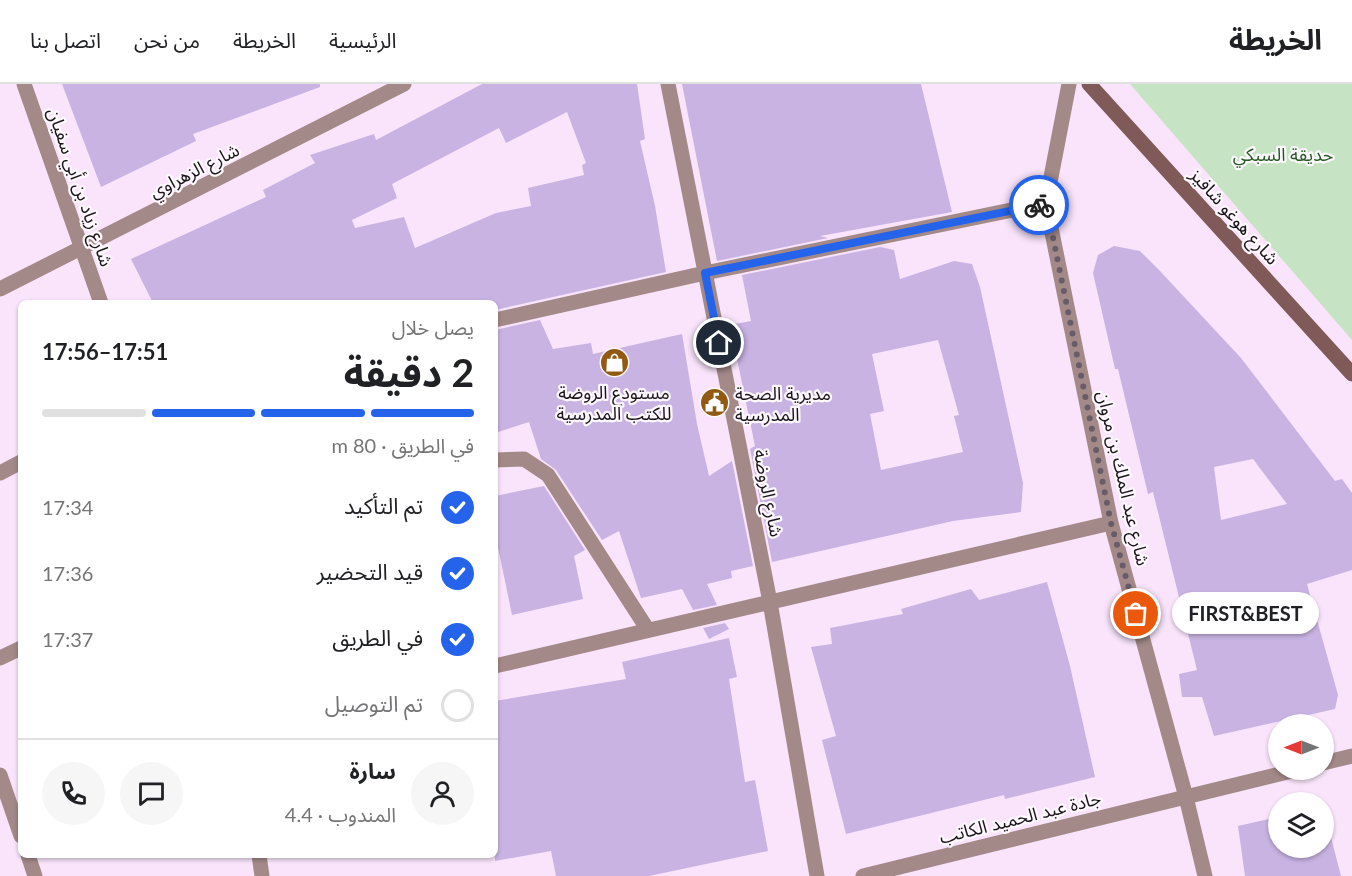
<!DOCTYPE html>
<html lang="ar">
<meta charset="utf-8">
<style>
:root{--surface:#fff;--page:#f6f6f6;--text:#202124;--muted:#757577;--line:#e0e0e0;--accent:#2563eb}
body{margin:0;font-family:Lato,"Noto Sans Arabic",sans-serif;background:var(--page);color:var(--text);direction:rtl;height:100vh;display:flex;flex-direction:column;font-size:22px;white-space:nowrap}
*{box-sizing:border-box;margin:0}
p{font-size:20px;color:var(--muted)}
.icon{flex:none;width:33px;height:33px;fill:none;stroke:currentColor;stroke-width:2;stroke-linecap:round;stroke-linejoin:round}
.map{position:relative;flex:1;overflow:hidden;direction:ltr}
.drawer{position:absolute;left:18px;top:216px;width:480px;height:558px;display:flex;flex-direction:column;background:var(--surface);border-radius:9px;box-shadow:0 2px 4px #0004;direction:rtl}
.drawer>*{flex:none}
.needle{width:39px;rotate:270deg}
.fabs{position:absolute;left:1268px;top:630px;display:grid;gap:12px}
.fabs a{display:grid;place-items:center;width:66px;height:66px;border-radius:50%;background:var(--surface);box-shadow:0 2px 4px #0004;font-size:30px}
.pin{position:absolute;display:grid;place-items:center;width:51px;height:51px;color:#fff;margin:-26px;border:3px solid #fff;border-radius:50%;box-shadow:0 2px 6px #0007}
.courier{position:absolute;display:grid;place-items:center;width:60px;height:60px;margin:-30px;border:4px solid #2563eb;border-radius:50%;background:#fff;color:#222;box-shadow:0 2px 8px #0007}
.bubble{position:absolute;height:42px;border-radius:21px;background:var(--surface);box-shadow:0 2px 4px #0004;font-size:20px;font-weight:700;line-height:42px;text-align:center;direction:rtl}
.headline em{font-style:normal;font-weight:700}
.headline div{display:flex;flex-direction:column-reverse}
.headline{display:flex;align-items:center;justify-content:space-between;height:102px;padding:0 24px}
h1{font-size:39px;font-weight:700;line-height:45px}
.bar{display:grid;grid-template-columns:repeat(4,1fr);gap:9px 6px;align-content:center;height:72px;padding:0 24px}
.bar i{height:8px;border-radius:4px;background:var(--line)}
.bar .active{background:var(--accent)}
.bar p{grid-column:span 4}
.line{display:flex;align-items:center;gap:15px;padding:0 24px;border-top:2px solid var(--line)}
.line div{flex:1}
.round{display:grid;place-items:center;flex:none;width:63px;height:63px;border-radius:32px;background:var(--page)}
ol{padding:0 24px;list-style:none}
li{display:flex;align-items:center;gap:18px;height:66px}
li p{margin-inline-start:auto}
li .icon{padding:6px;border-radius:50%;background:var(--accent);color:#fff;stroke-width:4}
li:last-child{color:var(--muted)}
li i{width:33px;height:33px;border:3px solid var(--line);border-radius:50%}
header{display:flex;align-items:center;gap:36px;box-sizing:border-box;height:84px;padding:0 30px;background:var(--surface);border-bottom:2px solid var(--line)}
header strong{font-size:28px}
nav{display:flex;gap:33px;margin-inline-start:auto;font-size:21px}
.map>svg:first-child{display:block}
</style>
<header>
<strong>الخريطة</strong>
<nav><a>الرئيسية</a><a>الخريطة</a><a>من نحن</a><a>اتصل بنا</a></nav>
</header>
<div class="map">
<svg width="1352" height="792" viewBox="0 0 1352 792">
<rect width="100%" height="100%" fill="#f9e4fb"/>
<path fill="#c6e3c3" d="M1130 0H1352V256Z"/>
<path fill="#c9b3e3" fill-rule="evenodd" d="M62 0H320V3L193 50 196 57 101 103Z
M482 0H637L645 55 640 57 655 122 666 188 495 226V219H153L131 175 266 113 263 106 315 79 310 71 374 50 376 56ZM567 28 586 79 582 81 584 91 528 104 531 122 496 129 415 164 404 133 355 144 352 136 397 114 392 100 499 44 506 59Z
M682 0H921L952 128 820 152 828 154 717 177Z
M1114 162 1140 167 1160 187 1241 274 1335 397 1342 395 1352 409V486L1307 500 1338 611 1335 625 1214 652 1202 613H1182L1179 590 1197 586 1153 408 1148 410 1118 285H1115L1093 189 1098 171ZM1253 375 1287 420 1221 436 1214 383Z
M880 163 894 166 900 195 954 177 972 180 980 203 1023 399 1021 428 953 437 772 478 750 365 755 362 730 241 751 237 742 191ZM938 256 959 331 954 332 963 368 881 386 870 330 884 327 872 270Z
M540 236 553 265 591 259 593 270 682 250 697 340 709 392 732 377 753 482 731 487 732 494 707 500 717 521 693 526 682 505 641 514 619 447 602 456 556 386 541 375 529 338 495 349V246Z
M544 402 585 466 574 472 583 515 512 531 495 449V412Z
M1047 498 1070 582 1095 693 1005 715 1004 711 846 750 822 656 836 652 811 563 832 560 830 544 903 530 901 525 971 505 979 516Z
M725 539 729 545 709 555 703 544Z
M729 554 737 593 729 595 745 698 755 696 768 767 649 792H556L551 767 495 777V617L626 595 622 578Z
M1323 723 1341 792H1245L1238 742 1278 733V764H1323Z"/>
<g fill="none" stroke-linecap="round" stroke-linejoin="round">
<path stroke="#a38988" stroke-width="15" d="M668 0 770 518 817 792
M0 205 404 0
M495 236 705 189 1046 119
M495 376 524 375 548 391 648 546
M0 389 21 378
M0 574 21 564
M495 582 1111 439
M1323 679 1352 672
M0 691 21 752
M28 771 35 792
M863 792 1296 686"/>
<path stroke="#a38988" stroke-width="15" d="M24 0 101 219
M1069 0 1046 119 1111 439 1186 713 1205 792
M259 771 262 792"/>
<path stroke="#7f5a59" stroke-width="15" d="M1089 0 1352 290"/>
</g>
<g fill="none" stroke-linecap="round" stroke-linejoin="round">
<path stroke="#685c69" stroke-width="6" stroke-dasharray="0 10.8" d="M1039 121 1046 119 1111 439 1136 530"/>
<path stroke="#2563eb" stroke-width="8" d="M719 259 705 189 1039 121"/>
</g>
<defs>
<symbol id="shop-disc" viewBox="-11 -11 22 22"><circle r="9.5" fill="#915912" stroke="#fcf8fc"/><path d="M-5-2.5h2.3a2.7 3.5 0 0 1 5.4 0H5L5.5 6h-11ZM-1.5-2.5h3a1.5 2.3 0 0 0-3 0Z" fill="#fff"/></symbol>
<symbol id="civic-disc" viewBox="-11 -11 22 22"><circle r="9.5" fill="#915912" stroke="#fcf8fc"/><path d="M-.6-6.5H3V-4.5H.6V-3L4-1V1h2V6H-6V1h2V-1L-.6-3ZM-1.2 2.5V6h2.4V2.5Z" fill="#fff"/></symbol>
</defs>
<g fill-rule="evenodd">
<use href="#shop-disc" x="598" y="262" width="33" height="33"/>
<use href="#civic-disc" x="698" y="302" width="33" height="33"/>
</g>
<g text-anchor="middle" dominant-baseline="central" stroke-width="4.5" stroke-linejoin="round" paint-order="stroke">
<g font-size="18" fill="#265a24" stroke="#fcf8fc">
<text x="1283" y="70">حديقة السبكي</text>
</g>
<g font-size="18" fill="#1a131b" stroke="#fcf8fc">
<text transform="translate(194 86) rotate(-27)">شارع الزهراوي</text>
<text transform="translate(81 103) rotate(71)">شارع زياد بن أبي سفيان</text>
<text transform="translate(1235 132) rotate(48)">شارع هوغو شافيز</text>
<text transform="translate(1124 394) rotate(77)">شارع عبد الملك بن مروان</text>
<text transform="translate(769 409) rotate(79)">شارع الروضة</text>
<text transform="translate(1020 733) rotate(-14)">جادة عبد الحميد الكاتب</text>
</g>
<g font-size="18" fill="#1a131b" stroke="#fcf8fc">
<text x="614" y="308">مستودع الروضة<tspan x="614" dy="21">للكتب المدرسية</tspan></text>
<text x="735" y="309" text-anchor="start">مديرية الصحة<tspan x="735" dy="21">المدرسية</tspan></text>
</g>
</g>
</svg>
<div class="fabs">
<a><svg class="needle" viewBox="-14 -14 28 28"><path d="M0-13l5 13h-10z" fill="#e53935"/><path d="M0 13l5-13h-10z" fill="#757577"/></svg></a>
<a><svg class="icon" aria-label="layers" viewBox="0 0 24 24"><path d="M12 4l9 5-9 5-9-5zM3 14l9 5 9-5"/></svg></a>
</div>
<div class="pin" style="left:1136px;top:530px;background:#ea580c"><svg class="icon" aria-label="bag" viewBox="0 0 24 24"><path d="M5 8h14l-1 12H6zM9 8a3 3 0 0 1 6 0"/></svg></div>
<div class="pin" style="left:719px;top:259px;background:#1f2937"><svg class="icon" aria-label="home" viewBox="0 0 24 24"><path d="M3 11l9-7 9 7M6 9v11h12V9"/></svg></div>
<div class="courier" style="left:1039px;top:121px"><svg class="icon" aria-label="bike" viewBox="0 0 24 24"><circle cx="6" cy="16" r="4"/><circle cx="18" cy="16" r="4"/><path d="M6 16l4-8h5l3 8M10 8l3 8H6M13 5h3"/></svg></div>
<div class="bubble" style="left:1172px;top:508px;width:147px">FIRST&amp;BEST</div>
<section class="drawer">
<div class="headline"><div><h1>2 دقيقة</h1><p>يصل خلال</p></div><em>17:51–17:56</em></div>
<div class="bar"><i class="active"></i><i class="active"></i><i class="active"></i><i></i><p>في الطريق · 80 m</p></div>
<ol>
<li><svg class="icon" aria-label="check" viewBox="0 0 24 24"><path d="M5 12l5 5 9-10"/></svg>تم التأكيد<p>17:34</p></li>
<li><svg class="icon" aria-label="check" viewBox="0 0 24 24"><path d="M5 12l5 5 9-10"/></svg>قيد التحضير<p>17:36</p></li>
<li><svg class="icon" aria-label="check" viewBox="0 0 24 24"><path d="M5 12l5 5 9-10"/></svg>في الطريق<p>17:37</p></li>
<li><i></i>تم التوصيل</li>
</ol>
<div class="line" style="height:108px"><a class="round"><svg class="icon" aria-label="person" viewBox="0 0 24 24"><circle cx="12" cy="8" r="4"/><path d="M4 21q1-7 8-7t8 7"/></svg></a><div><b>سارة</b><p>المندوب · 4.4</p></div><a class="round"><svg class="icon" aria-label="chat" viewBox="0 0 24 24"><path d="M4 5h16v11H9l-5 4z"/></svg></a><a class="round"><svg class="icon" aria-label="phone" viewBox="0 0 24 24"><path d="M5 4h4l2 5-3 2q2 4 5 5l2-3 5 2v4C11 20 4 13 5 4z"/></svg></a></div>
</section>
</div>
